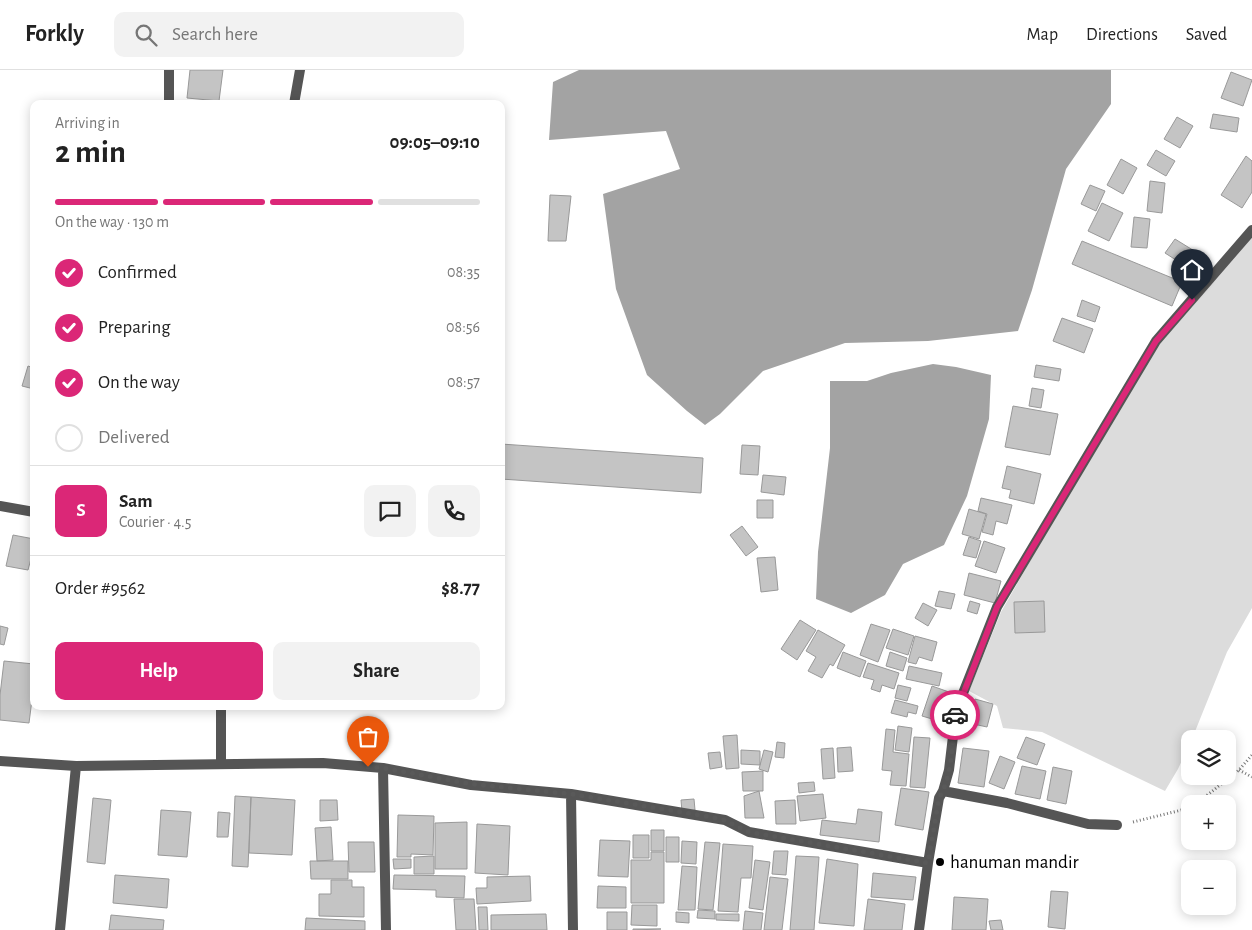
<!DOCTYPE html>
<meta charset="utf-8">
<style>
:root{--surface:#fff;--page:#f2f2f2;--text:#222;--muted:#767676;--line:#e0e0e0;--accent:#db2777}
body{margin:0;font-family:"Alegreya Sans",sans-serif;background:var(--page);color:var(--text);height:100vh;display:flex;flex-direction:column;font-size:19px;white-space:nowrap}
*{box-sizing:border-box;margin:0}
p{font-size:16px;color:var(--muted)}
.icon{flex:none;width:28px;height:28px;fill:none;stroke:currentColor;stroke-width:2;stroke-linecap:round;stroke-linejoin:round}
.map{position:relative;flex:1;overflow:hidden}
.panel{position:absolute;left:30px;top:30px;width:475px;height:610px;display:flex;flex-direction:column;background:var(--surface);border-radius:10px;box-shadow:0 2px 12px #0003}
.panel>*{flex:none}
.fabs{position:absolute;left:1181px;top:660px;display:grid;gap:10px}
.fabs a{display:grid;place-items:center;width:55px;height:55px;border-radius:10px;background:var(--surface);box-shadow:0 2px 12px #0003;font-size:25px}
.pin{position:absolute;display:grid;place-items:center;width:42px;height:42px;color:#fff;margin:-51px -21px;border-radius:50% 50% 50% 0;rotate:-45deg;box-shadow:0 0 5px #0007}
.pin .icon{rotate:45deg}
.courier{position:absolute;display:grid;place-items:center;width:50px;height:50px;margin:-25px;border:4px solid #db2777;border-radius:50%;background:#fff;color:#222;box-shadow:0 1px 6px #0007}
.overview em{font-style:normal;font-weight:600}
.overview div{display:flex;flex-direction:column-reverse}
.overview{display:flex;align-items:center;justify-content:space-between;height:85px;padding:0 25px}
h1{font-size:32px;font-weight:600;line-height:38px}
.bar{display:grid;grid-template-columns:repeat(4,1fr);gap:8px 5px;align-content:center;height:60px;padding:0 25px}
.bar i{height:6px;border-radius:4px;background:var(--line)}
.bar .active{background:var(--accent)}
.bar p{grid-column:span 4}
.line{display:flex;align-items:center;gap:12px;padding:0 25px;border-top:1px solid var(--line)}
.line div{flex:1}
.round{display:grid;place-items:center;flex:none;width:52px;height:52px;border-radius:10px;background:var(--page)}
ol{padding:0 25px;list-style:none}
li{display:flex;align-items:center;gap:15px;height:55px}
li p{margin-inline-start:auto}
li .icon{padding:5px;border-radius:50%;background:var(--accent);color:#fff;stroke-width:4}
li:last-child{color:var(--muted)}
li i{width:28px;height:28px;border:2px solid var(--line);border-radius:50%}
.cta{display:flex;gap:10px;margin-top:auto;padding:10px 25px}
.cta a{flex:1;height:58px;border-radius:10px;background:var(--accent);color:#fff;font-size:20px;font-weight:600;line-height:58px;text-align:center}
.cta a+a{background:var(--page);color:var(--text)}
header{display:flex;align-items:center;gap:30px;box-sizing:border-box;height:70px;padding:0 25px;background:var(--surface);border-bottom:1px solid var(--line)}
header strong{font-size:24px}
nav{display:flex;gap:28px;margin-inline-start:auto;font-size:18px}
.search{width:350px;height:45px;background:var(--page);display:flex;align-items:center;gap:12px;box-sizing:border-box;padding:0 18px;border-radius:10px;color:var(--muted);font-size:19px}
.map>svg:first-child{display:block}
</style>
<header>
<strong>Forkly</strong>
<div class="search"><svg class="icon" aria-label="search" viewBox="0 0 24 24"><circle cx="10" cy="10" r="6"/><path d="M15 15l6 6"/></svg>Search here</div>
<nav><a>Map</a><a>Directions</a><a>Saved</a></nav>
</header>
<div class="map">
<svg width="1252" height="860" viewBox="0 0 1252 860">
<rect width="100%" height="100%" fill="#fff"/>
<path fill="#dcdcdc" d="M1252 160V538L1227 582 1192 669H1190V673L1178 699 1165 721 1042 662 1003 658 997 636 969 621 1001 542 1156 271Z"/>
<path fill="#a3a3a3" d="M579 0H1111V34L1066 99 1032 220 1018 261 928 271 845 273 763 301 720 344 705 355 687 341 647 305 616 219 603 124 680 99 666 61 549 70 553 12Z
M933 294 956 297 991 305 989 349 967 426 944 475 903 494 885 525 851 543 816 529 818 482 830 378V311H867L891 303Z"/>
<path fill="#c4c4c4" stroke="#999" d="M190 0H223L219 31 187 28Z
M1231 2 1252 10 1243 36 1221 28Z
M1213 44 1239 48 1237 62 1210 58Z
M1177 47 1193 56 1180 78 1164 69Z
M1156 80 1175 91 1166 106 1147 95Z
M1246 86 1252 91V122L1242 138 1221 125Z
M1121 89 1137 98 1123 124 1107 115Z
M1150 111 1165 113 1162 143 1147 141Z
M1090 115 1105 121 1096 141 1081 134Z
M550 125 571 126 566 171H548Z
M1102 133 1123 143 1109 171 1088 161Z
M1134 147 1150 149 1147 178 1131 177Z
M1175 169 1196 182 1187 197 1165 183Z
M1082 171 1182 212 1172 236 1072 194Z
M1082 230 1100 237 1095 252 1077 246Z
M1062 248 1093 259 1084 283 1053 271Z
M1036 295 1061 299 1059 311 1034 307Z
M28 296 34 298V319L22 316Z
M1032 318 1044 320 1041 338 1029 336Z
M1013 336 1058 344 1050 385 1005 377Z
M501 374 703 388 701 423 501 409Z
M742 375 760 376 758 405 740 404Z
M1007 396 1041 404 1034 434 1009 428 1011 420 1002 418Z
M763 405 786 407 784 425 761 422Z
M981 428 1012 435 1007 454 996 451 993 465 982 462 987 444 978 441Z
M757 430H773V448H757Z
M969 439 986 444 979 469 962 464Z
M742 456 758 477 746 486 730 465Z
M13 465 34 469V477L28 500 6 496Z
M969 467 981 471 976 488 963 485Z
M984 471 1005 478 996 503 975 496Z
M775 487 778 520 761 522 757 488Z
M969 503 1001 511 995 533 964 525Z
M939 521 955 524 951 539 935 536Z
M970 531 980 534 977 544 967 541Z
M1044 531 1045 562 1015 563 1014 532Z
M923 533 937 540 928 556 915 548Z
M800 550 816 560 797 590 781 579Z
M871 554 890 560 878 592 860 585Z
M0 556 8 558 4 575 0 574Z
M893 559 914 566 908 585 886 578Z
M818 560 845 575 833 596 830 594 822 608 808 601 816 587 806 581Z
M915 566 937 572 932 591 919 587 916 594 908 592Z
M843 582 866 591 860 607 837 598Z
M890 582 907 588 903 601 886 596Z
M4 591 34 594V614L29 653 0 650V625Z
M868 593 899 603 894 619 882 615 880 622 871 619 874 610 863 607Z
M909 596 942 603 939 616 906 609Z
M898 615 911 618 907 631 895 628Z
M932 616 949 622 939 651 922 646Z
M975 629 993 634 987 657 969 653Z
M895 630 918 636 916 644 908 642 907 647 891 643Z
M898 656 912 658 909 682 895 680Z
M886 659 895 660 893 682 909 684 906 716 890 715 892 701 882 700Z
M737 665 739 698 726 699 723 666Z
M914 667 930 668 925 718 910 717Z
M1026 667 1045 674 1037 695 1017 688Z
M777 672 785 673 784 688 775 687Z
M851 677 853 701 838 702 837 678Z
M833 678 835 708 823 709 821 679Z
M963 678 989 681 984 717 958 713Z
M741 680 760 681V695L741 694Z
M764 680 773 682 768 702 759 699Z
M720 682 722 697 710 699 708 683Z
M1000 686 1015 692 1004 719 989 713Z
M1022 696 1046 701 1040 729 1015 724Z
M1053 697 1072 701 1066 734 1047 730Z
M763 701V721H743L742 702Z
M814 712 815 721 799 723 798 713Z
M901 718 929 722 923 760 895 755Z
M759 721 764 748H745L744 726Z
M823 724 826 748 800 751 797 726Z
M235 726 251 727 248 797 232 796Z
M251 727 295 730 292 785 249 783Z
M93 728 111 730 105 794 87 792Z
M694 729 695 740 682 742 681 730Z
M320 730H337L338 750 320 751Z
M795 730 796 754H776L775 731Z
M858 739 882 742 879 772 820 765 822 750 856 754Z
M161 740 191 742 187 787 158 785Z
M218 742 230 743 228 767H217Z
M398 745 434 746 433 785 411 784V787H397Z
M467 752V799H435V753Z
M477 754 510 756 508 805 475 803Z
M331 757 333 790 317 791 315 758Z
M651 760H664V781H651Z
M633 765H649V788H633Z
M666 767H679V792H666Z
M600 770 630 771 628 807 598 806Z
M682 771 697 772 696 794 681 793Z
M348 772H374L375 802H349Z
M705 772 720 773 713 840 698 839Z
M723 774 753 776 751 808H741L738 842 718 841Z
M774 781H788L786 805 772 804Z
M651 782H664V833H631V790H651Z
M434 786V804H414V787Z
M796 786 819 787 814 860H790Z
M938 788 944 789 943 796 937 795Z
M393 789H411V798L394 799Z
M827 789 858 794 854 856 819 853Z
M755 790 770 792 763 840 749 838Z
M310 791H348V809H311Z
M682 796 697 797 695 840H678Z
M873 803 916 807 913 830 871 827Z
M115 805 169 809 167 838 113 833Z
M394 805 465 806 464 828 436 827V820L393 819Z
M530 806 531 831 477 834 476 818H487V807Z
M770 807 788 809 782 860H764Z
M331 810H352V817H364V847L319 846V824H331Z
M598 816 626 817V838H597Z
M1051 821 1068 822 1065 859 1048 857Z
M954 827 988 829 986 860H952Z
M454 829H474L476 860H456Z
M868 829 905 834 902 860H864Z
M632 835H657V856L631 855Z
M478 837H487L488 860H479Z
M698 840 715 841V849L697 848Z
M745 841 763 843 761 860H743Z
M607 842H627V860H607Z
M676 842 689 843V853L676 852Z
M546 844 547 860H491V845Z
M716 844H739V851L716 850Z
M111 845 164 850 163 860H109Z
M306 848 365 851V860H305Z
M1001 850 1003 860H991L989 851Z
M633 859H661L633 860Z"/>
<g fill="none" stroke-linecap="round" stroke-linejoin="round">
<path stroke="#777" stroke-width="3" stroke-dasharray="1 2.5" stroke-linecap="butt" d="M1239 700 1252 707
M1196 734 1239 700 1252 685
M1133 752 1190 738"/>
<path stroke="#555" stroke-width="10" d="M169 0V34
M294 34 300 0
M0 436 34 442
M0 691 76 696 323 693 383 698 471 715 571 724 725 750 749 762 928 793 939 728 943 721 1007 733 1088 754 1117 755
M221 693V636
M383 698 386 860
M943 721 949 700 956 641 997 537 1156 271 1252 160
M571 724 573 860
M60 860 76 696
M919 860 928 793"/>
</g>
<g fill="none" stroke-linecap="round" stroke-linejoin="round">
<path stroke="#595959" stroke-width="5" stroke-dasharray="0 9" d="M368 697 383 698 471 714 571 724 705 746 724 750 749 762 928 793 939 728C953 705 952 672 955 645"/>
<path stroke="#db2777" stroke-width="6" d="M955 645 997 537 1156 271 1192 230"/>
</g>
<circle fill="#000" stroke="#fff" stroke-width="2" cx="940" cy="792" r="5"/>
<g text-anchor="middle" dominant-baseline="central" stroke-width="4.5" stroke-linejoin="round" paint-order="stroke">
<g font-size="19" fill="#000" stroke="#fff" text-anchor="start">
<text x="950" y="792">hanuman mandir</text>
</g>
</g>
</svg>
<div class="fabs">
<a><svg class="icon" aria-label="layers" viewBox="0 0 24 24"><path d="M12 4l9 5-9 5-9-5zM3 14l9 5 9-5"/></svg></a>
<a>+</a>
<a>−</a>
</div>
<div class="pin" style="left:368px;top:697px;background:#ea580c"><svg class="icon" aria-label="bag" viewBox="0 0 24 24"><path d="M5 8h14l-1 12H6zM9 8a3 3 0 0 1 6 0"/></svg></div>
<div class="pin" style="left:1192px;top:230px;background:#1f2937"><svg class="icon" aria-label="home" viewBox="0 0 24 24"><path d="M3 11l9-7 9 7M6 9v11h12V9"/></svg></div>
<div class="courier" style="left:955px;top:645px"><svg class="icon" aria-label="car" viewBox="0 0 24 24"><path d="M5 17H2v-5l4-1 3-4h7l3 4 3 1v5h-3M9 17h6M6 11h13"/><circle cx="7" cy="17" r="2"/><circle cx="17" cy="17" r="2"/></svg></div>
<section class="panel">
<div class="overview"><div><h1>2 min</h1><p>Arriving in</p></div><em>09:05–09:10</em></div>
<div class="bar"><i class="active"></i><i class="active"></i><i class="active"></i><i></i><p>On the way · 130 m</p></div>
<ol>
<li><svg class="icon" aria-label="check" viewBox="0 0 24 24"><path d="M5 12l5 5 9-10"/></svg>Confirmed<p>08:35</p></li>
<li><svg class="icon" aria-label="check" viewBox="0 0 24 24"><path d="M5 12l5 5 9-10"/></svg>Preparing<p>08:56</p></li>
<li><svg class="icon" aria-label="check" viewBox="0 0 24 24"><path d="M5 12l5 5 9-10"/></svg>On the way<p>08:57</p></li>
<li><i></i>Delivered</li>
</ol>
<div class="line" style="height:90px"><b class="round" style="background:var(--accent);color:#fff">S</b><div><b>Sam</b><p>Courier · 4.5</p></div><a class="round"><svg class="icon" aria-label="chat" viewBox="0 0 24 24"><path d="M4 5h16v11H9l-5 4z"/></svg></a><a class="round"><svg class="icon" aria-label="phone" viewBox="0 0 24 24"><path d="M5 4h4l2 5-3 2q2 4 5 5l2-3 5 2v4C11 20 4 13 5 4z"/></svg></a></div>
<div class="line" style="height:65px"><div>Order #9562</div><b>$8.77</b></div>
<div class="cta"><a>Help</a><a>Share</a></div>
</section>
</div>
